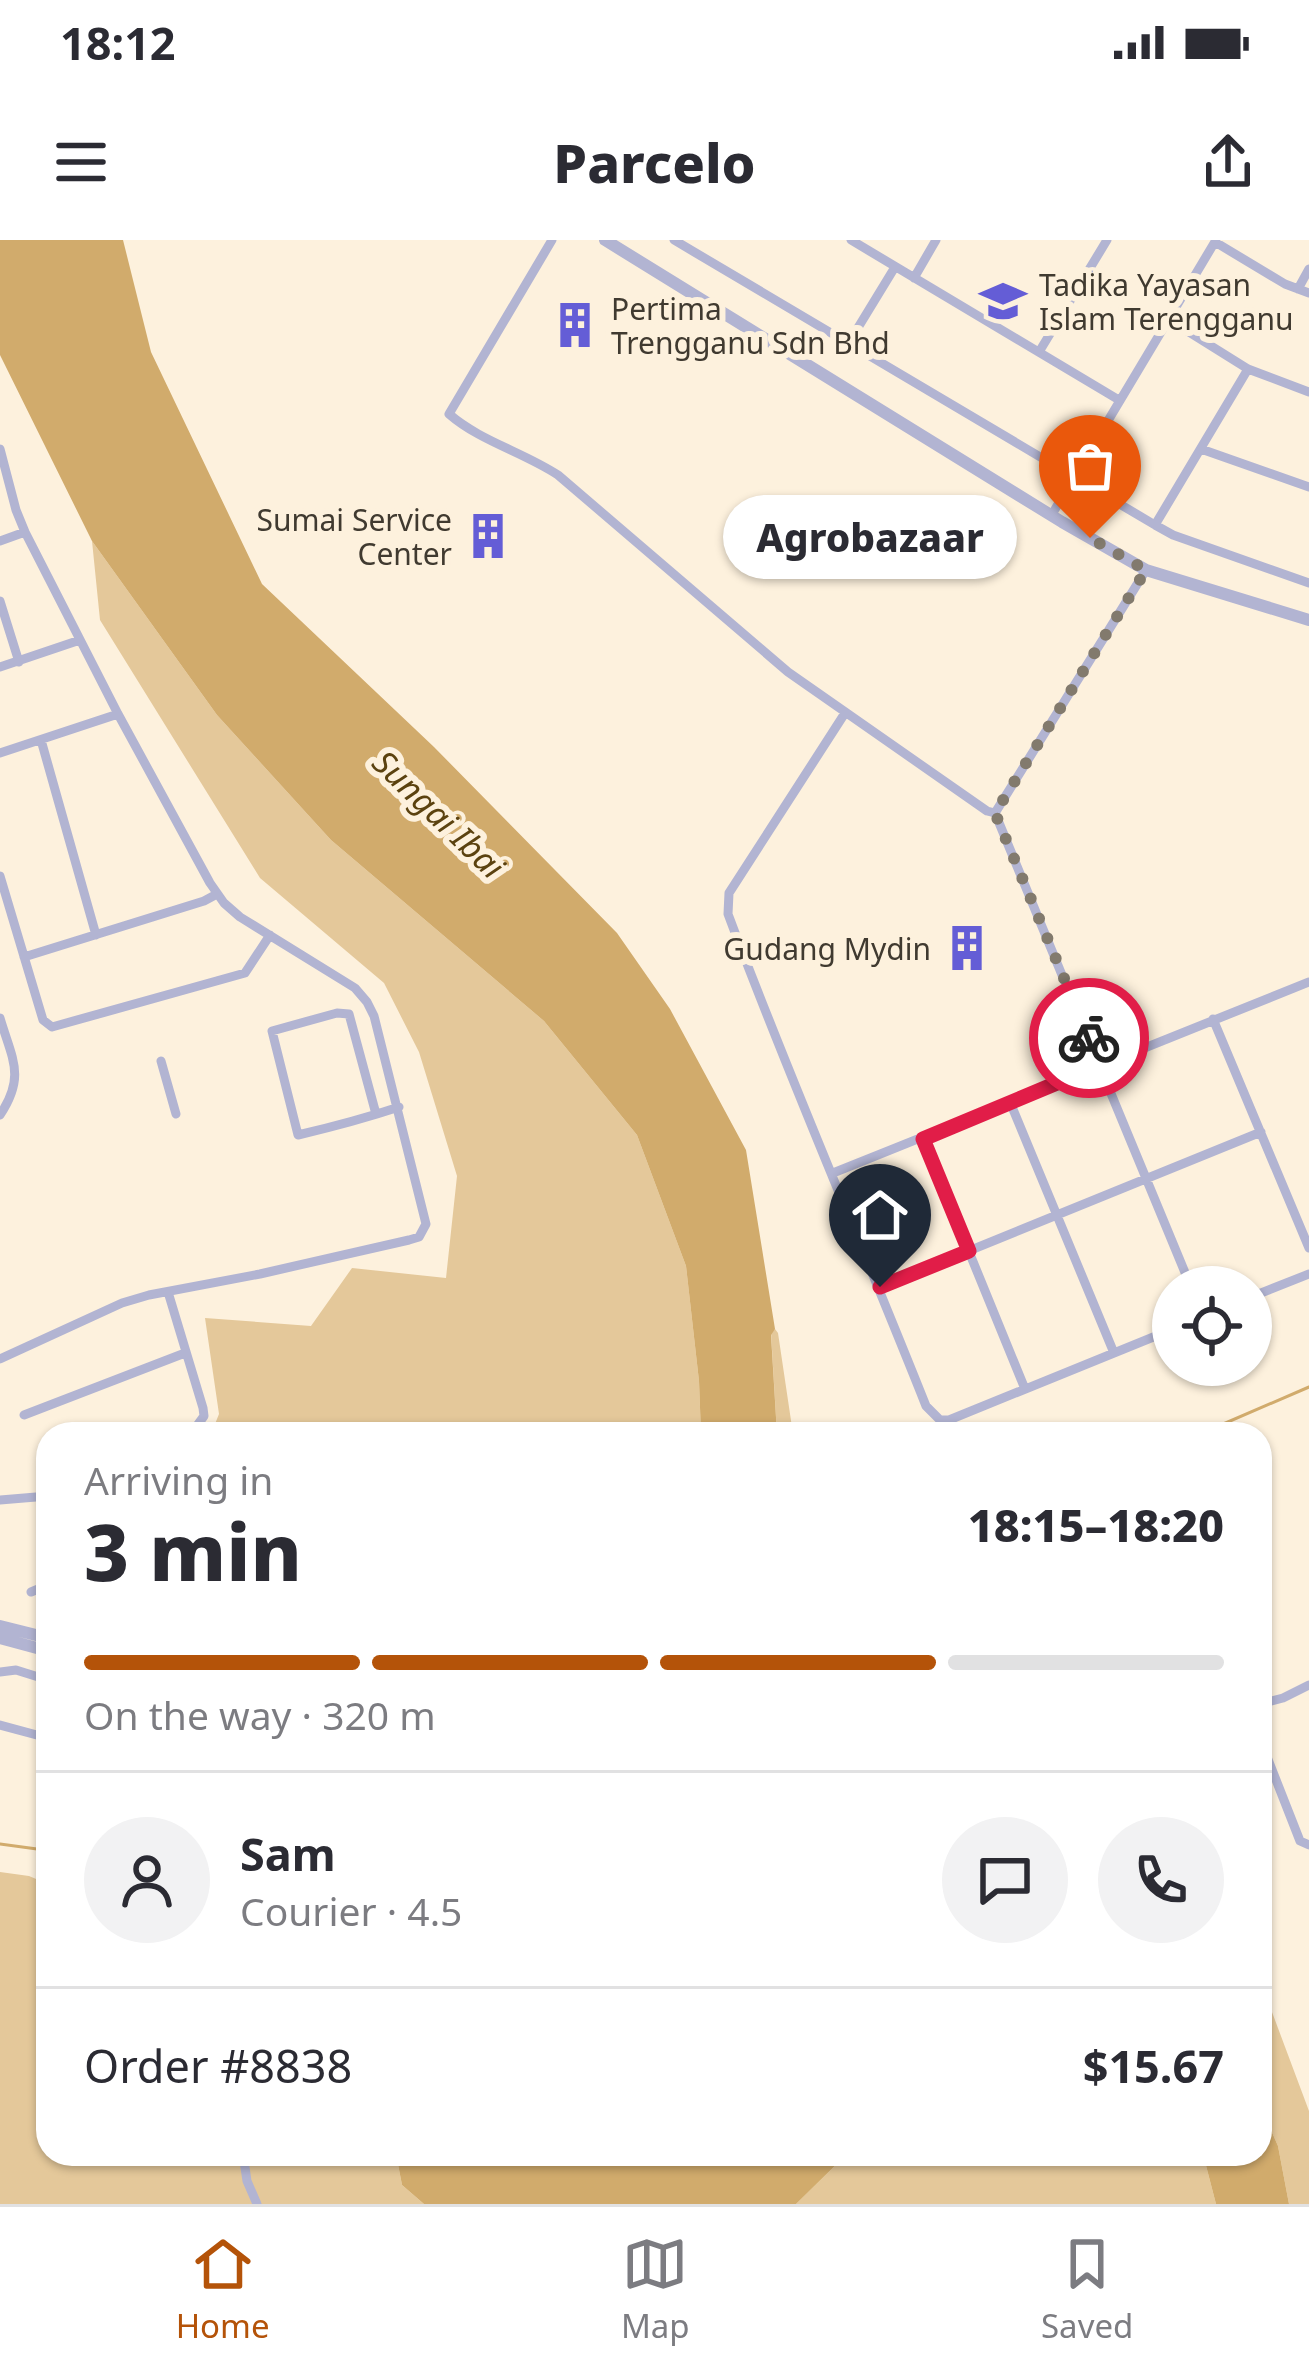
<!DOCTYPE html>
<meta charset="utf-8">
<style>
:root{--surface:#fff;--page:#f2f2f3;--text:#2b2b33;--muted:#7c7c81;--line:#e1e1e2;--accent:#b45309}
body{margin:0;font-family:"Noto Sans",sans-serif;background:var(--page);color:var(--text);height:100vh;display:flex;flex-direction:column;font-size:45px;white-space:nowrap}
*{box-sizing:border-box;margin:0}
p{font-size:39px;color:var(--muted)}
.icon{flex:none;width:66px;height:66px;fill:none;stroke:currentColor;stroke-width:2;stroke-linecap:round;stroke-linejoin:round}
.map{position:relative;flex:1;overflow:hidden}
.drawer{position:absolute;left:36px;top:1182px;width:1236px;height:744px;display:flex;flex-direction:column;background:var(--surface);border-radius:36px;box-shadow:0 3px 9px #0004}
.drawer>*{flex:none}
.fabs{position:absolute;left:1152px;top:1026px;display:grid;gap:24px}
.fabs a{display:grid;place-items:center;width:120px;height:120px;border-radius:50%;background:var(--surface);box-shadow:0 3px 9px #0004;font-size:60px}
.pin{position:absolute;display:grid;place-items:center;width:102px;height:102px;color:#fff;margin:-123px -51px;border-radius:50% 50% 50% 0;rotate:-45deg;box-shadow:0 0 12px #0007}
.pin .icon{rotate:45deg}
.courier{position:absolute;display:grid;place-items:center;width:120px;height:120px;margin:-60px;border:9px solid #e11d48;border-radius:50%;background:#fff;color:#222;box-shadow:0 3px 15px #0007}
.bubble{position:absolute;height:84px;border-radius:42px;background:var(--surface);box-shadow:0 3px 9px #0004;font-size:39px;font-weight:800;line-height:84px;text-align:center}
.overview em{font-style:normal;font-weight:800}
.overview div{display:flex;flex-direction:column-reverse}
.overview{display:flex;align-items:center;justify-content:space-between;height:204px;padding:0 48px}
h1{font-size:78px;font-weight:800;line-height:90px}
.bar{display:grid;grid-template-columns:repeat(4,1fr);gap:18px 12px;align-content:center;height:144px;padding:0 48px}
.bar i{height:15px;border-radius:9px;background:var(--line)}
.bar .current{background:var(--accent)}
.bar p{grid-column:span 4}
.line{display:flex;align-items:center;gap:30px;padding:0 48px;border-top:3px solid var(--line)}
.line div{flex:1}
.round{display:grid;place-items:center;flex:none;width:126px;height:126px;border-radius:63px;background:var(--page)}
.status{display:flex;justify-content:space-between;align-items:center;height:84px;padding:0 60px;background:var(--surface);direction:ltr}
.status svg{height:33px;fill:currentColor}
header{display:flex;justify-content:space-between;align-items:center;height:156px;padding:0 48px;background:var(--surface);font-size:54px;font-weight:800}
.tabs{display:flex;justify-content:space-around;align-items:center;height:168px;border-top:3px solid var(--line);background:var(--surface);font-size:33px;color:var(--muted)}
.tabs a{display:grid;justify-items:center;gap:6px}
.tabs .current{color:var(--accent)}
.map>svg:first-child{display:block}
</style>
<div class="status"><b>18:12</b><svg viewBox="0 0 49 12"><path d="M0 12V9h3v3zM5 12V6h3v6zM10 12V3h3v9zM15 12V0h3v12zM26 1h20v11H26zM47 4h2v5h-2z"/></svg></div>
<header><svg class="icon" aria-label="menu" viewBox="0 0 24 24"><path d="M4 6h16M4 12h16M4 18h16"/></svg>Parcelo<svg class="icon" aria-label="share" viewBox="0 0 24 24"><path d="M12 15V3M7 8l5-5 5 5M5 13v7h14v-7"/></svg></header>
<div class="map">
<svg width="1309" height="1964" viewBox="0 0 1309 1964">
<rect width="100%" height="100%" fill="#fdf1dd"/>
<path fill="#e4c89a" d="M92 301 217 475 331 600 544 781 637 895 686 1026 699 1141 701 1194H211L219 1174 205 1078 311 1086 352 1028 446 1038 457 936 419 812 384 743 260 638 100 380Z
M775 1089 778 1093 793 1194H777L771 1092Z
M0 1632 29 1636 48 1644V1914H396L402 1945 424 1964H0Z
M1260 1740 1309 1871V1964H1289L1278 1906 1260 1865Z
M847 1914H1203L1216 1964H796Z"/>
<path fill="#d1ab6c" d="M0 0H123L151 112 262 344 434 507 617 693 670 769 746 910 775 1089 771 1095 777 1194H701L699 1141 686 1026 637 895 544 781 331 600 217 475 92 301 0 115Z
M1260 1865 1278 1906 1289 1964H1216L1203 1914H1260Z
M396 1914H847L796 1964H424L402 1945Z"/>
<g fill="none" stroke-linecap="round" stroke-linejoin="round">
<path stroke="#d1ab6c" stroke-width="3" d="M1200 1194 1309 1147
M0 1604 37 1609 48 1614"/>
<path stroke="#b2b4d2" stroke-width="9" d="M552 0 449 174C480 201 523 212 558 235L788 432 987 571 995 573
M674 0 1155 285 1173 295 1309 343
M851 0 1119 160
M1215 2 1285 44 1309 53
M914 38 936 0
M1298 49 1309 29
M1168 79 1248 129 1309 152
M848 104 895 27
M1039 112 1107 0
M0 209 16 270 25 292 118 474 210 643 224 663 240 677 355 748 367 762 374 776 426 984 419 997 409 1000 260 1034 149 1055 122 1063 0 1119
M1201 209 1309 247
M1051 276 1216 0
M1155 285 1248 129
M0 301 25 292
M1146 330 995 573 1191 1047
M0 361 19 422
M0 427 80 400
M845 473 729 653 728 674C790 840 861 1002 926 1166L940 1180H949L1173 1089
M41 500 96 695
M0 513 118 474
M0 636 43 780 52 787 245 733 270 695
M24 717 204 661 217 654
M0 778C12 819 26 836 0 875
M1213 779 1309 1008
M161 821 176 874
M1010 862 1114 1113
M376 874 349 774 337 773 272 791 298 895C332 887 366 878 399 867
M923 899 1025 1149
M833 933 1309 742
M880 1047 1261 892
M168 1052 203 1168 204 1176 191 1194
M1251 1057 1309 1034
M24 1175 185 1113
M0 1260 48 1256
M31 1352 48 1345
M0 1432 16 1430 48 1440
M1260 1464 1283 1458 1309 1445
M0 1485 48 1498
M1260 1499 1300 1601 1309 1605
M243 1914 247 1941 257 1964"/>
<path stroke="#b2b4d2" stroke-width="12" d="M605 0 1062 282 1146 330 1309 380
M0 1386 48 1398
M0 1398 48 1411"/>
</g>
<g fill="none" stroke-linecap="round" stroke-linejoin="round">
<path stroke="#827a6d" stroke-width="12" stroke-dasharray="0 21.6" d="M1089 798 995 573 1146 330 1090 298"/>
<path stroke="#e11d48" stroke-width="15" d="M880 1047 969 1011 923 899 1100 825 1089 798"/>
</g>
<defs>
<symbol id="school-bare" viewBox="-9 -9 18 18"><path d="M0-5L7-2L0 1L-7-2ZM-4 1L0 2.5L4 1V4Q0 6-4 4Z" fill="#645dd6" stroke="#fdf1dd" stroke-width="2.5" paint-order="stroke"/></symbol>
<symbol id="building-bare" viewBox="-9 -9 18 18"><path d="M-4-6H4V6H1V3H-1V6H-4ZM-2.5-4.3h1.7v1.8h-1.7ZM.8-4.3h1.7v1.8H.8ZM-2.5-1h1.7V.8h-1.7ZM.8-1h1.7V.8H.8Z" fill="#645dd6" stroke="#fdf1dd" stroke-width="2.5" paint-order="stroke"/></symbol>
</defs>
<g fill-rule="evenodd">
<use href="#school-bare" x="970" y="28" width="66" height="66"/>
<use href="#building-bare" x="542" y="52" width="66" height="66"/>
<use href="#building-bare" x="455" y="263" width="66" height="66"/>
<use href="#building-bare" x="934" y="675" width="66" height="66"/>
</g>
<g text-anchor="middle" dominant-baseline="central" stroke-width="12" stroke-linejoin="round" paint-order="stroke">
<g font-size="30" fill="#403a30" stroke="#fdf1dd" text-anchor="start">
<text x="1039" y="44">Tadika Yayasan<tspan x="1039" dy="34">Islam Terengganu</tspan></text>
<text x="611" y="68">Pertima<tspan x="611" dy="34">Trengganu Sdn Bhd</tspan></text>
<text x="452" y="279" text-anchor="end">Sumai Service<tspan x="452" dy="34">Center</tspan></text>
<text x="931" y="708" text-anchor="end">Gudang Mydin</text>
</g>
<g font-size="33" font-style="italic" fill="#5b420f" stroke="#fdf1dd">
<text transform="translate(439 574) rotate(44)">Sungai Ibai</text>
</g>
</g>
</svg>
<div class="fabs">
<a><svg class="icon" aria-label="locate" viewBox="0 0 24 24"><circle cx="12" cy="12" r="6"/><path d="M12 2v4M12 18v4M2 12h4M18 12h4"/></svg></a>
</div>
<div class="pin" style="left:1090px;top:298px;background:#ea580c"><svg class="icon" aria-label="bag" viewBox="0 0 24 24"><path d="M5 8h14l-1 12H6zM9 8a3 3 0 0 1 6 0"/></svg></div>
<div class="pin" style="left:880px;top:1047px;background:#1f2937"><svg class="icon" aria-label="home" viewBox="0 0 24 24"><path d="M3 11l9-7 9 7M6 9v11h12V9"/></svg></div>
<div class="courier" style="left:1089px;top:798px"><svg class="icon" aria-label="bike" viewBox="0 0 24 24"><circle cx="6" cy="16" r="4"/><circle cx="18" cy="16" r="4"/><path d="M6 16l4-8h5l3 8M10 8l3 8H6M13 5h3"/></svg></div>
<div class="bubble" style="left:723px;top:255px;width:294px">Agrobazaar</div>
<section class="drawer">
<div class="overview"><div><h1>3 min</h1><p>Arriving in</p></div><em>18:15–18:20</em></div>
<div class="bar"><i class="current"></i><i class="current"></i><i class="current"></i><i></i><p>On the way · 320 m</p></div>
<div class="line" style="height:216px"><a class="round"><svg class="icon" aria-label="person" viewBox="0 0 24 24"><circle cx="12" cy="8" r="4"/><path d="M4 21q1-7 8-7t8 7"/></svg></a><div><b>Sam</b><p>Courier · 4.5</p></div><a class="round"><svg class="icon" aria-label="chat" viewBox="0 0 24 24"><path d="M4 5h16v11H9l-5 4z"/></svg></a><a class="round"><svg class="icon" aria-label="phone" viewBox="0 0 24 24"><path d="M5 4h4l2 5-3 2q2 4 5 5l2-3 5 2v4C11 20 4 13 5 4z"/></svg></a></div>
<div class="line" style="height:156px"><div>Order #8838</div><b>$15.67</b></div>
</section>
</div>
<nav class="tabs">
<a class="current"><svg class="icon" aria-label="home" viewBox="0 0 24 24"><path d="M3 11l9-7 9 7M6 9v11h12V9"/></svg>Home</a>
<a><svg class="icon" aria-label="map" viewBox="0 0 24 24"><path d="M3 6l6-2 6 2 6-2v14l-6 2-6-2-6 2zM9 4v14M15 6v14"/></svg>Map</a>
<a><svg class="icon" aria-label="saved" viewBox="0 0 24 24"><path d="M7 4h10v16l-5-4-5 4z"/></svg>Saved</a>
</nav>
